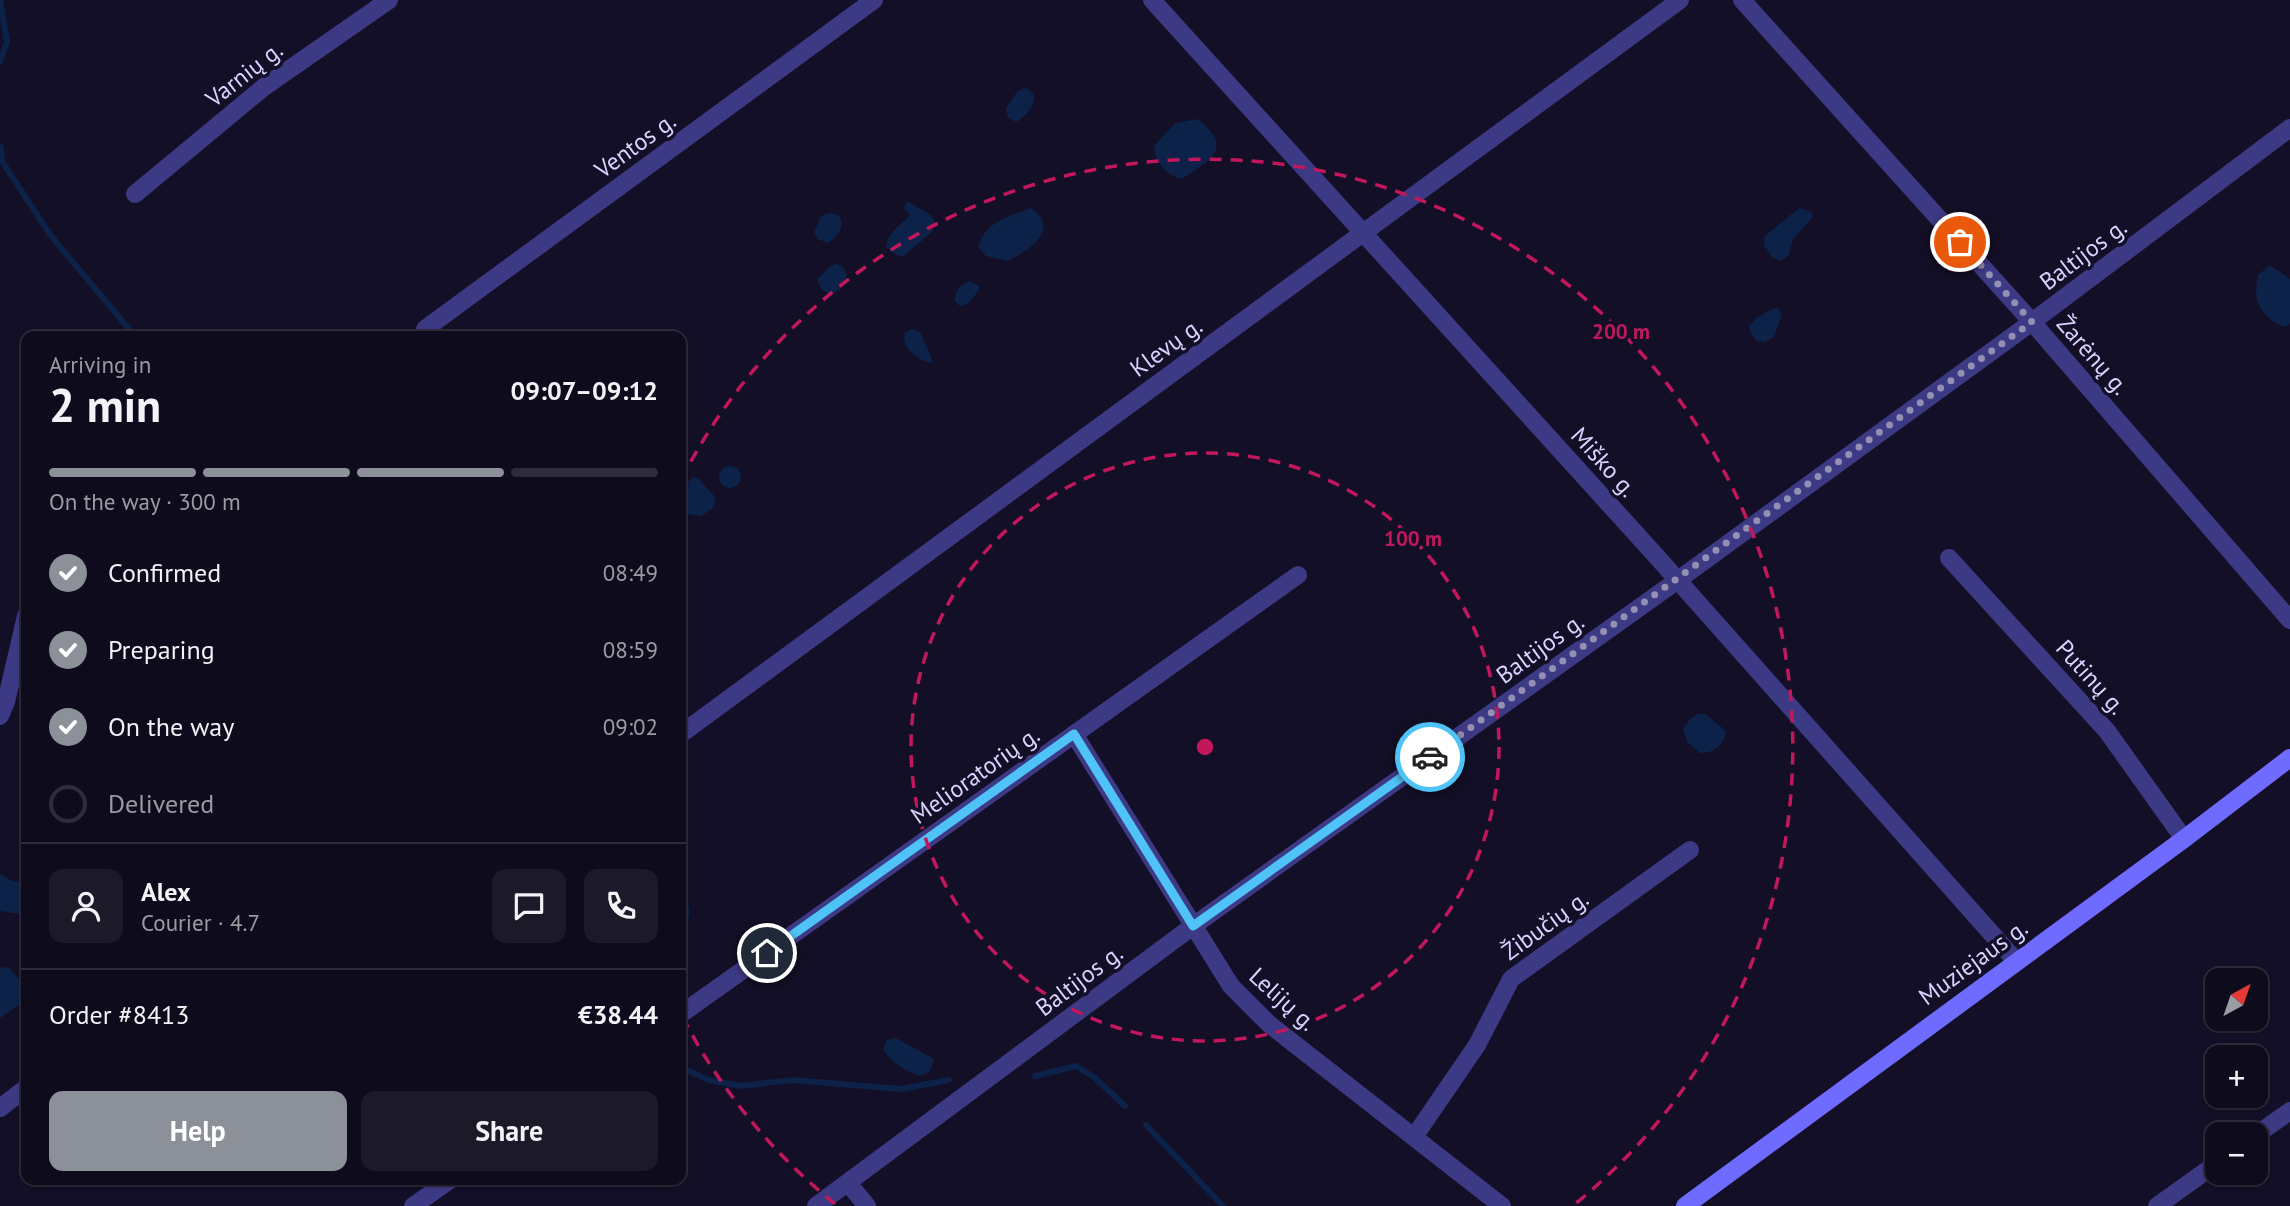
<!DOCTYPE html>
<meta charset="utf-8">
<style>
:root{--surface:#0e0b1c;--page:#1c1929;--text:#f1f3f6;--muted:#9b9ba3;--line:#2e2b3b;--accent:#8c9099}
body{margin:0;font-family:"PT Sans",sans-serif;background:var(--page);color:var(--text);height:100vh;display:flex;flex-direction:column;font-size:26px;white-space:nowrap}
*{box-sizing:border-box;margin:0}
p{font-size:23px;color:var(--muted)}
.icon{flex:none;width:38px;height:38px;fill:none;stroke:currentColor;stroke-width:2;stroke-linecap:round;stroke-linejoin:round}
.map{position:relative;flex:1;overflow:hidden}
.sheet{position:absolute;left:21px;top:331px;width:665px;height:854px;display:flex;flex-direction:column;background:var(--surface);border-radius:14px;box-shadow:0 2px 5px #0004,0 0 0 2px var(--line)}
.sheet>*{flex:none}
.needle{width:46px;rotate:40deg}
.buttons{position:absolute;left:2205px;top:968px;display:grid;gap:14px}
.buttons a{display:grid;place-items:center;width:63px;height:63px;border-radius:14px;background:var(--surface);box-shadow:0 2px 5px #0004,0 0 0 2px var(--line);font-size:35px}
.pin{position:absolute;display:grid;place-items:center;width:60px;height:60px;color:#fff;margin:-30px;border:4px solid #fff;border-radius:50%;box-shadow:0 2px 7px #0007}
.courier{position:absolute;display:grid;place-items:center;width:70px;height:70px;margin:-35px;border:5px solid #4fc3f7;border-radius:50%;background:#fff;color:#222;box-shadow:0 2px 9px #0007}
.overview em{font-style:normal;font-weight:600}
.overview div{display:flex;flex-direction:column-reverse}
.overview{display:flex;align-items:center;justify-content:space-between;height:119px;padding:0 28px}
h1{font-size:46px;font-weight:600;line-height:52px}
.bar{display:grid;grid-template-columns:repeat(4,1fr);gap:10px 7px;align-content:center;height:84px;padding:0 28px}
.bar i{height:9px;border-radius:5px;background:var(--line)}
.bar .on{background:var(--accent)}
.bar p{grid-column:span 4}
.line{display:flex;align-items:center;gap:18px;padding:0 28px;border-top:2px solid var(--line)}
.line div{flex:1}
.round{display:grid;place-items:center;flex:none;width:74px;height:74px;border-radius:14px;background:var(--page)}
ol{padding:0 28px;list-style:none}
li{display:flex;align-items:center;gap:21px;height:77px}
li p{margin-inline-start:auto}
li .icon{padding:7px;border-radius:50%;background:var(--accent);color:#fff;stroke-width:4}
li:last-child{color:var(--muted)}
li i{width:38px;height:38px;border:4px solid var(--line);border-radius:50%}
.primary-button{display:flex;gap:14px;margin-top:auto;padding:14px 28px}
.primary-button a{flex:1;height:80px;border-radius:14px;background:var(--accent);color:#fff;font-size:28px;font-weight:600;line-height:80px;text-align:center}
.primary-button a+a{background:var(--page);color:var(--text)}
.map>svg:first-child{display:block}
</style>
<div class="map">
<svg width="2290" height="1206" viewBox="0 0 2290 1206">
<rect width="100%" height="100%" fill="#130f26"/>
<path fill="#0c2248" d="M1023 88 1028 89 1034 94C1035 106 1027 116 1016 122L1008 117 1006 108 1017 92Z
M1198 119C1235 149 1210 160 1182 179 1166 176 1155 161 1154 146L1175 123Z
M907 201 931 215 935 223 932 232 904 256 896 255 886 247C888 231 900 226 910 215L904 208Z
M1031 208C1062 230 1028 251 1008 261L986 256 978 247C985 222 1008 217 1031 208Z
M1799 208 1812 212 1813 217 1793 239 1789 255 1781 261 1773 258 1764 245 1765 236Z
M828 213C850 214 842 235 828 243L818 239 814 232 821 216Z
M837 264 844 268 847 275 840 289 831 295 822 290 817 280 830 266Z
M2270 265 2290 279V324L2286 327C2275 326 2259 311 2257 299 2255 292 2257 282 2258 275Z
M970 281 979 286V290L968 304 960 306 955 301C955 289 960 286 970 281Z
M1777 308 1782 314 1774 337 1765 342 1757 341 1750 332 1749 326C1755 318 1767 310 1777 308Z
M912 329 920 332 932 359 931 363C918 360 900 348 905 332Z
M719 477a11 11 0 1 1 22 0a11 11 0 1 1-22 0Z
M693 477 699 479 716 498 713 508 701 516 681 513V488Z
M1698 714H1706L1727 732C1722 746 1715 753 1700 753L1687 742 1683 729 1690 719Z
M0 874 12 881 26 883V915L0 911Z
M681 894C692 904 692 920 681 930Z
M0 967 9 968 26 987V1000L0 1018Z
M896 1038 934 1059 930 1071 920 1076C905 1070 891 1063 883 1049L887 1040Z"/>
<g fill="none" stroke-linecap="round" stroke-linejoin="round">
<path stroke="#0c2248" stroke-width="6" d="M0 61 7 42 0 0
M0 146 3 163 51 236 135 336
M681 1067 708 1080 742 1086 792 1080 901 1089 949 1080
M1035 1076 1076 1066 1094 1077 1125 1106
M1146 1125 1223 1206"/>
<path stroke="#3d3a85" stroke-width="18" d="M1152 0 1658 558 2016 961
M1742 0 2032 322 2290 620
M135 194 264 87 389 0
M425 329 874 0
M1949 558 2107 731 2184 839
M0 716 6 702 26 616
M681 734 1680 0
M1074 734 1231 986 1269 1024 1502 1206
M681 1014 1298 575
M0 1108 26 1088
M2256 1135 2290 1111
M1414 1137 1477 1045 1511 979 1690 850
M848 1183 867 1206
M413 1206 450 1180
M816 1206 1193 926 1678 580 2032 322 2290 128
M2157 1206 2217 1163"/>
<path stroke="#6f6bff" stroke-width="18" d="M1685 1206 2184 839 2290 758"/>
</g>
<g fill="none" stroke-linecap="round" stroke-linejoin="round">
<path stroke="#948fb3" stroke-width="7" stroke-dasharray="0 12.6" d="M1430 757 2032 322 1960 242"/>
<path stroke="#4fc3f7" stroke-width="9" d="M767 953 1074 734 1193 926 1430 757"/>
</g>
<g fill="none" stroke="#c2185b" stroke-width="3.5" stroke-dasharray="12 9">
<circle cx="1205" cy="747" r="294"/>
<path d="M835 1204A588 588 0 0 1 681 1014M681 480A588 588 0 1 1 1575 1204"/>
</g>
<g text-anchor="middle" dominant-baseline="central" stroke-width="7" stroke-linejoin="round" paint-order="stroke">
<g font-size="24" fill="#d9d4ff" stroke="#130f26">
<text transform="translate(244 74) rotate(-38)">Varnių g.</text>
<text transform="translate(635 145) rotate(-36)">Ventos g.</text>
<text transform="translate(2083 254) rotate(-37)">Baltijos g.</text>
<text transform="translate(1166 347) rotate(-36)">Klevų g.</text>
<text transform="translate(2093 355) rotate(49)">Žarėnų g.</text>
<text transform="translate(1604 462) rotate(48)">Miško g.</text>
<text transform="translate(1540 648) rotate(-36)">Baltijos g.</text>
<text transform="translate(2091 677) rotate(48)">Putinų g.</text>
<text transform="translate(975 775) rotate(-35)">Melioratorių g.</text>
<text transform="translate(1545 925) rotate(-36)">Žibučių g.</text>
<text transform="translate(1973 962) rotate(-36)">Muziejaus g.</text>
<text transform="translate(1079 980) rotate(-37)">Baltijos g.</text>
<text transform="translate(1283 999) rotate(42)">Lelijų g.</text>
</g>
</g>
<circle cx="1205" cy="747" r="10" fill="#c2185b" stroke="#130f26" stroke-width="3.5"/>
<g font-size="21" text-anchor="middle" font-weight="bold" fill="#c2185b" stroke="#130f26" stroke-width="7" stroke-linejoin="round" paint-order="stroke">
<text x="1621" y="339">200 m</text>
<text x="1413" y="546">100 m</text>
</g>
</svg>
<div class="buttons">
<a><svg class="needle" viewBox="-14 -14 28 28"><path d="M0-13l5 13h-10z" fill="#e53935"/><path d="M0 13l5-13h-10z" fill="#9b9ba3"/></svg></a>
<a>+</a>
<a>−</a>
</div>
<div class="pin" style="left:1960px;top:242px;background:#ea580c"><svg class="icon" aria-label="bag" viewBox="0 0 24 24"><path d="M5 8h14l-1 12H6zM9 8a3 3 0 0 1 6 0"/></svg></div>
<div class="pin" style="left:767px;top:953px;background:#1f2937"><svg class="icon" aria-label="home" viewBox="0 0 24 24"><path d="M3 11l9-7 9 7M6 9v11h12V9"/></svg></div>
<div class="courier" style="left:1430px;top:757px"><svg class="icon" aria-label="car" viewBox="0 0 24 24"><path d="M5 17H2v-5l4-1 3-4h7l3 4 3 1v5h-3M9 17h6M6 11h13"/><circle cx="7" cy="17" r="2"/><circle cx="17" cy="17" r="2"/></svg></div>
<section class="sheet">
<div class="overview"><div><h1>2 min</h1><p>Arriving in</p></div><em>09:07–09:12</em></div>
<div class="bar"><i class="on"></i><i class="on"></i><i class="on"></i><i></i><p>On the way · 300 m</p></div>
<ol>
<li><svg class="icon" aria-label="check" viewBox="0 0 24 24"><path d="M5 12l5 5 9-10"/></svg>Confirmed<p>08:49</p></li>
<li><svg class="icon" aria-label="check" viewBox="0 0 24 24"><path d="M5 12l5 5 9-10"/></svg>Preparing<p>08:59</p></li>
<li><svg class="icon" aria-label="check" viewBox="0 0 24 24"><path d="M5 12l5 5 9-10"/></svg>On the way<p>09:02</p></li>
<li><i></i>Delivered</li>
</ol>
<div class="line" style="height:126px"><a class="round"><svg class="icon" aria-label="person" viewBox="0 0 24 24"><circle cx="12" cy="8" r="4"/><path d="M4 21q1-7 8-7t8 7"/></svg></a><div><b>Alex</b><p>Courier · 4.7</p></div><a class="round"><svg class="icon" aria-label="chat" viewBox="0 0 24 24"><path d="M4 5h16v11H9l-5 4z"/></svg></a><a class="round"><svg class="icon" aria-label="phone" viewBox="0 0 24 24"><path d="M5 4h4l2 5-3 2q2 4 5 5l2-3 5 2v4C11 20 4 13 5 4z"/></svg></a></div>
<div class="line" style="height:91px"><div>Order #8413</div><b>€38.44</b></div>
<div class="primary-button"><a>Help</a><a>Share</a></div>
</section>
</div>
